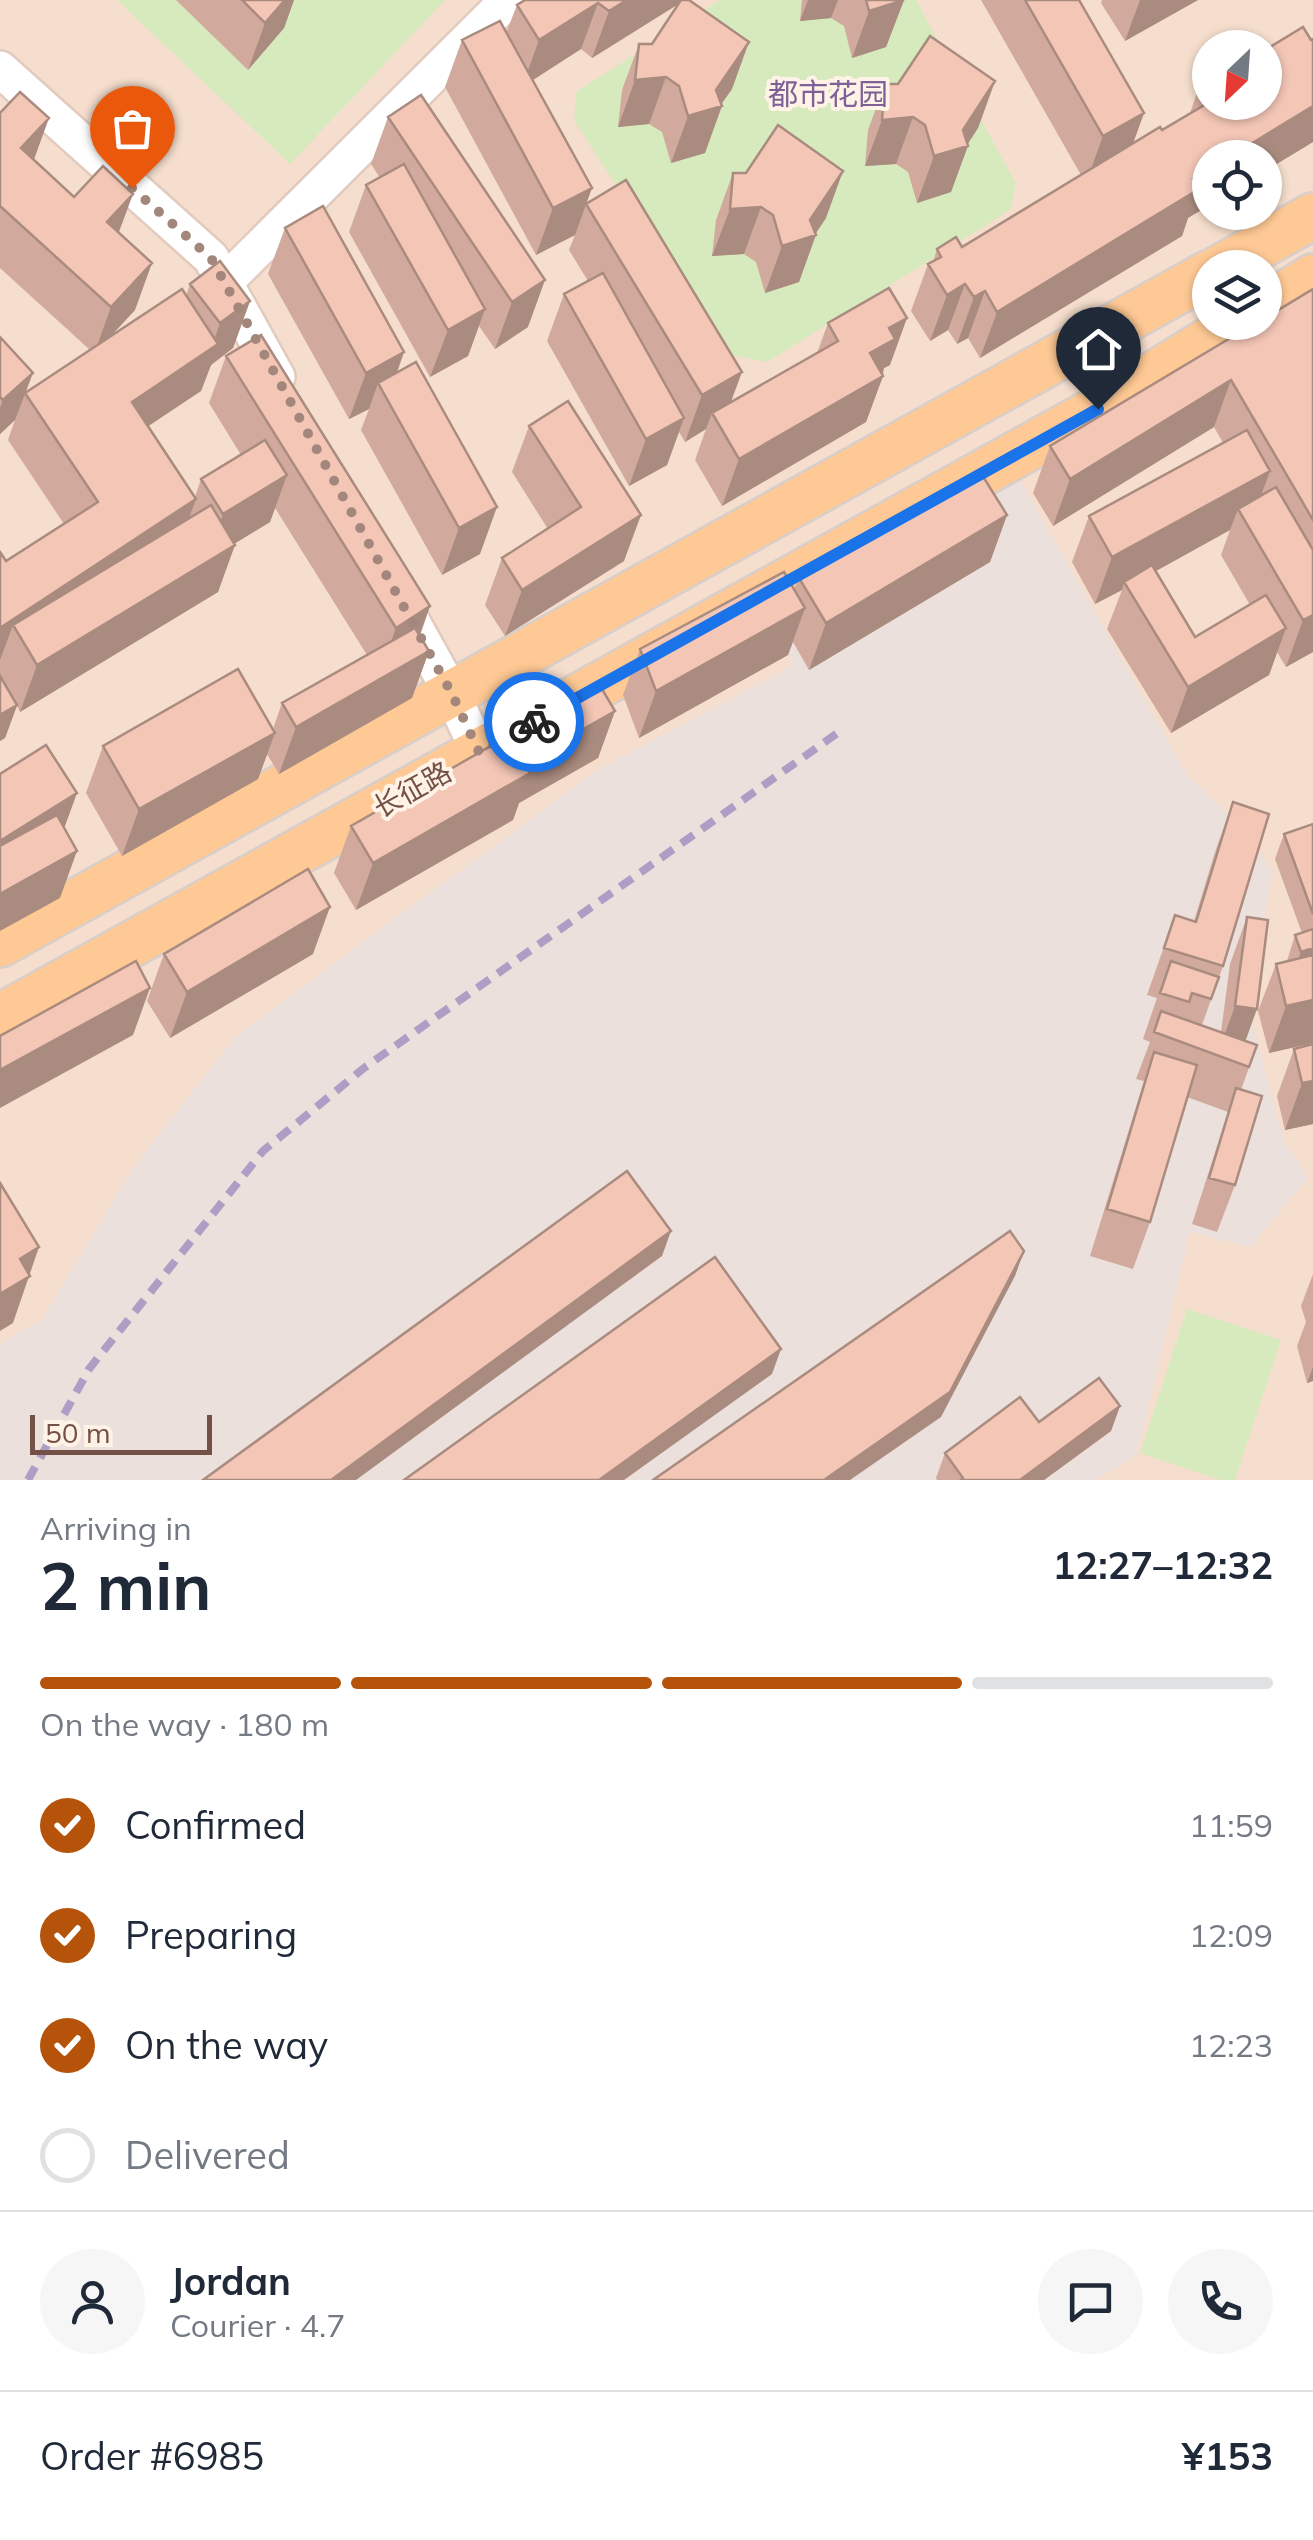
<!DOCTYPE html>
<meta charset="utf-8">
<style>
:root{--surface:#fff;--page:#f6f6f7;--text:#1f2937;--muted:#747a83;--line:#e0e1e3;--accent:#b45309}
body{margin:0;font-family:Mulish,"Noto Sans SC",sans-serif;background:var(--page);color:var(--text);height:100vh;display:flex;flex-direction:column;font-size:38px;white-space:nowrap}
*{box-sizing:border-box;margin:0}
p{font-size:32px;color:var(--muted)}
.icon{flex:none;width:55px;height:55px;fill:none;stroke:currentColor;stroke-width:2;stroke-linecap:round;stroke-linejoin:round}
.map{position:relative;height:1480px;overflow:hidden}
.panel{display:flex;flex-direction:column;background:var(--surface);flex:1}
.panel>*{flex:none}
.needle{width:65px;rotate:205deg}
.fabs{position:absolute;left:1192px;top:30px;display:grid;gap:20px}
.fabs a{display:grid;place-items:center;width:90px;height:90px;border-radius:50%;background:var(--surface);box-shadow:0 2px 8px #0004;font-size:50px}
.scale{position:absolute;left:30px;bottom:25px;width:182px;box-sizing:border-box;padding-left:10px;border:5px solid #745046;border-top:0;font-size:28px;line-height:35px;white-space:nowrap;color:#745046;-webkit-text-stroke:8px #fff2e6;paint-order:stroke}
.pin{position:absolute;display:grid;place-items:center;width:85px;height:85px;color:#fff;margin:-102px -42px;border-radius:50% 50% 50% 0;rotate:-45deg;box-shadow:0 0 10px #0007}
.pin .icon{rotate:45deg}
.courier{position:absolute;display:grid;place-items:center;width:100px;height:100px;margin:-50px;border:8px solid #1a73e8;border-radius:50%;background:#fff;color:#222;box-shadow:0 2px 12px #0007}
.overview em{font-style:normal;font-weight:700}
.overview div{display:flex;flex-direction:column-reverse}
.overview{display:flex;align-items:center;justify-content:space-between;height:170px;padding:0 40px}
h1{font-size:65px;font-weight:700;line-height:75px}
.bar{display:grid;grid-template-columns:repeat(4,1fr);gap:15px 10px;align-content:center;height:120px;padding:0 40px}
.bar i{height:12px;border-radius:8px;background:var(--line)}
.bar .selected{background:var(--accent)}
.bar p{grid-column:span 4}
.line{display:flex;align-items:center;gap:25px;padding:0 40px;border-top:2px solid var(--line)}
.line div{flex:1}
.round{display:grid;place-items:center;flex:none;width:105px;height:105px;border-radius:52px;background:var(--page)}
ol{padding:0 40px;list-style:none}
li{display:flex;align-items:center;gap:30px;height:110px}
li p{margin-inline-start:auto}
li .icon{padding:10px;border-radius:50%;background:var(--accent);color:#fff;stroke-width:4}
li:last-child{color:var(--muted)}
li i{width:55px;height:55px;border:5px solid var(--line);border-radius:50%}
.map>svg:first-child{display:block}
</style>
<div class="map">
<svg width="1313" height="1480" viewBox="0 0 1313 1480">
<rect width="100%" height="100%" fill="#fdeddf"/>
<path fill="#f5decd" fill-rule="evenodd" d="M0 0H1313V1480H0ZM1210 48H1265V102H1210ZM1210 158H1265V212H1210ZM1210 268H1265V322H1210Z"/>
<path fill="#ebe0db" d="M1008 459 1188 776 1245 830 1273 871 1249 1010 1284 1142 1309 1177 1250 1247 1190 1232 1137 1454 1096 1480H0V1344L42 1319 133 1168 234 1038 592 773 794 665 757 598Z"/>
<path fill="#d6eabe" d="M117 0H445L290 164Z
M720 0H916L1016 184 1010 210 767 362 727 354 574 121 576 92Z
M1187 1309 1281 1340 1235 1480H1221L1140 1453Z"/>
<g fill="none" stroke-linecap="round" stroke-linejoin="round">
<defs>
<path id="minor" d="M0 69 211 258 277 377
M224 283 508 0
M406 611 452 694 479 752"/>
<path id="major" d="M1220 268 1313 216
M1265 307 1313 277
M0 944 1210 273
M0 1017 1098 409 1239 322"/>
</defs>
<use href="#minor" stroke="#e3cabe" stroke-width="40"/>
<use href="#major" stroke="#d8cecb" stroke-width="50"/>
<use href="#minor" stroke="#fff" stroke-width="35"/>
<use href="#major" stroke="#fec994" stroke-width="45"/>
<path stroke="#ae9ec5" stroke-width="8" stroke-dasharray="15 10" stroke-linecap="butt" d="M28 1480 89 1369 263 1151 364 1068 839 732"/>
</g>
<path fill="#d1aa9d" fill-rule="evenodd" d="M176 0H294L284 28 248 70Z
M689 0 732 89 721 104 705 153 671 163 662 132 649 124 618 127 622 90 639 44H652L678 4 592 58 581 49 533 80 586 204 731 403 817 353 828 323 890 365 884 368 883 376 866 422 722 506 695 460 706 429 685 442 679 432 667 465 629 486 547 341 564 294 588 281 569 250 575 235 536 255 445 87 462 40 506 33 517 5Z
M802 0H904L886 47 852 58 844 26 831 18 800 21Z
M981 0H1079L1144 113 1133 143 1162 130 1190 113 1198 90 1313 39V142L1265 171V158L1188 218 1182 236 980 358 968 338 957 344 948 330 930 341 911 311 928 264 933 262 937 249 962 247 1081 175Z
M1102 0H1198L1125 41 1101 3Z
M995 81 978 128 968 144 951 192 917 203 908 172 896 164 865 166 868 130 885 84Z
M0 113 34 159 74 197 118 233 135 310 111 336 186 296 190 284 250 301 233 348 211 365 201 391 148 426 195 497 201 479 241 455 209 403 226 356 430 606 420 636 429 651 412 698 279 774 267 754 258 779 122 856 86 793 103 746 273 729 282 703 367 655 275 508 270 522 234 544 218 592 20 712 17 706 5 738 0 741V552L6 561 64 524 8 440 15 420 0 434V337L26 392 90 350 0 268Z
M388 117 528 327 495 349 479 326 468 356 430 377 349 232 366 185 380 178 371 164Z
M733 173 826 218 815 234 799 282 765 293 756 262 744 254 712 256 716 220Z
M285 228 404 352 397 373 480 554 442 575 361 430 369 409 349 419 268 274Z
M1313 289V652L1286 667 1277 652 1269 675 1171 733 1107 629 1122 590 1095 604 1072 562 1089 516 1223 443 1214 427 1053 526 1033 493 1050 446ZM1230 530 1221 555 1250 605 1195 637 1156 571Z
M529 426 624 561 505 636 485 605 502 558 548 529 512 472Z
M1007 515 990 562 809 670 793 642 788 655 639 738 623 695 640 649 794 590 799 578Z
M615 711 598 758 519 803 513 820 356 910 334 873 351 826Z
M1233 802 1223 966 1202 1025 1221 1032 1230 964 1247 917 1245 1041 1257 1045 1241 1090 1235 1185 1217 1232 1192 1224 1228 1112 1187 1097 1150 1222 1133 1269 1090 1256 1144 1081 1136 1079 1150 1042 1143 1039 1157 998 1147 995 1175 915 1194 921 1216 849Z
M1313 824V1043L1269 1053 1258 1011 1276 964 1287 961 1295 935 1302 933 1275 859 1284 834Z
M164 954H313L170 1038 147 1001Z
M1313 1044V1124L1285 1130 1277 1096 1294 1049Z
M1313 1274V1381L1307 1383 1297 1346 1306 1322 1301 1306Z
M1120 1406 1111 1431 1044 1480H937L936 1478 945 1453 1039 1422Z"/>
<path fill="#aa8b7f" d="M285 0H294L284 28 248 70 265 23Z
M627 0H685L592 58 609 11Z
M808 0H838L831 18 800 21Z
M904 0 886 47 852 58 869 11Z
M1140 0H1198L1125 41Z
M598 3 581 49 522 87 539 40Z
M749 42 732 89 720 106H722L705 153 671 163 688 116 716 90Z
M666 77 649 124 618 127 635 80Z
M995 81 978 128 966 146H968L951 192 917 203 934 156 963 130Z
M1313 106V142L1265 171V158H1228Z
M1144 113 1127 160 1086 183 1103 136Z
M913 117 896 164 865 166 882 120Z
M49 118 32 165 21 148Z
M1210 168V205L1188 218 1182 236 980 358 997 312Z
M843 171 826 218 814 236 816 235 799 282 765 293 782 246 810 220Z
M592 188 575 235 536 255 553 208Z
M133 194 116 240 107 222Z
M761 207 744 254 712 256 730 209Z
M152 263 135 310 94 354 111 307Z
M545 280 528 327 495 349 512 302Z
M965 284 948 330 930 341 947 295Z
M985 291 968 338 957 344 974 297Z
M250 301 233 348 211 365 201 391 114 449 132 402 211 349 220 323Z
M485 309 468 356 430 377 448 330Z
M907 318 890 365 884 368 881 377 883 376 866 422 722 506 739 459 889 328Z
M404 352 387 399 378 383 369 409 349 419 366 373Z
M742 372 725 418 712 413 706 429 685 442 702 395Z
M33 373 15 420 0 434V408L3 400Z
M1231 380 1214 427 1053 526 1070 479Z
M684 418 667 465 629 486 646 439Z
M1270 471 1253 518 1238 509 1230 530 1127 587 1124 582 1122 590 1095 604 1112 557Z
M287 475 270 522 206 561 223 514Z
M196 499 179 546 13 625 0 660V628Z
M497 507 480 554 442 575 459 528Z
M641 515 624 561 505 636 522 590Z
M1007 515 990 562 809 670 826 623Z
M235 545 218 592 20 712 37 665Z
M430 606 413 653 379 674 396 628Z
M805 608 788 655 639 738 656 691Z
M1313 615V652L1286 667 1303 620Z
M1286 628 1269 675 1171 733 1188 687Z
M429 651 412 698 279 774 296 727Z
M17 705 5 738 0 741V715Z
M615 711 598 758 519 803 513 820 356 910 373 863 524 763Z
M275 733 258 779 122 856 139 809Z
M77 793 65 826 0 866V841Z
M77 851 60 898 0 931V894Z
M330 907 313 954 170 1038 187 992Z
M1313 948V970L1292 977 1301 952Z
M150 988 133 1035 0 1108V1070Z
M1313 1000V1043L1269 1053 1286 1006Z
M1235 1006 1257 1009 1240 1056 1218 1053Z
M1313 1081V1124L1285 1130 1302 1083Z
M671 1231 662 1256 356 1480H331Z
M39 1247 13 1323 0 1331V1294L20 1259Z
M1024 1251 1015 1276 941 1417 850 1480H824Z
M781 1349 772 1374 624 1480H599Z
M1313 1367V1381L1307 1383Z
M1120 1406 1111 1431 1044 1480H1020Z"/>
<path fill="#f3c6b6" stroke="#aa8b7f" stroke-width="2.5" d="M242 0H285L265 23Z
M525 0H627L609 11 598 3 539 40 517 5Z
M681 0H689L749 42 716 90 722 106 688 116 679 86 666 77 635 80 639 44H652Z
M866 0H904L869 11Z
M1025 0H1079L1144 113 1103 136Z
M500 21 592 188 553 208 462 40Z
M1303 27 1311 40 1313 39V106L1228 158H1210V168L1193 179 1199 189 997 312 985 291 974 297 965 284 947 295 928 264 941 257 937 249 956 237 962 247 1160 127 1162 130 1206 104 1198 90 1210 83V102H1265V50Z
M930 36 995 81 963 130 968 146 934 156 925 125 913 117 882 120 885 84H898Z
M20 92 49 118 21 148 74 197 103 166 133 194 107 222 152 263 111 307 0 206V113Z
M421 95 545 280 512 302 388 117Z
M778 125 843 171 810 220 816 235 782 246 773 215 761 207 730 209 733 173H746Z
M404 164 485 309 448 330 366 185Z
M626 180 742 372 702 395 586 204Z
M323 206 404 352 366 373 285 228Z
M220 261 250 301 220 323 190 284Z
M603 273 684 418 646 439 564 294Z
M889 288 907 318 889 328 895 339 870 353 883 376 739 459 712 413 838 341 828 323Z
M182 289 218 344 132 402 196 499 0 628V552L6 561 98 502 25 393Z
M1313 289V520L1231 380 1070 479 1050 446 1257 322H1265V318Z
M261 335 430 606 396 628 226 356Z
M0 337 33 373 3 400 0 397Z
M416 362 497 507 459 528 378 383Z
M568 401 641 515 522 590 502 558 581 507 529 426Z
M1247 430 1270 471 1112 557 1089 516Z
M265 440 287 475 223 514 201 479Z
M979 470 1007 515 826 623 799 578Z
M1276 487 1313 550V615L1303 620 1238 509Z
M211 505 235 545 37 665 13 625Z
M1152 565 1195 637 1266 595 1286 628 1188 687 1124 582Z
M784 572 805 608 656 691 640 649Z
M415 628 429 651 296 727 282 703Z
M238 669 275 733 139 809 103 746Z
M0 676 17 705 0 715Z
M599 684 615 711 524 763 530 773 373 863 351 826Z
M46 745 77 793 0 841V774Z
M1233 802 1269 814 1223 966 1164 948 1175 915 1196 922Z
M57 815 77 851 0 894V846Z
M1313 824V914L1284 834Z
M308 869 330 907 187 992 164 954Z
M1247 917 1268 920 1257 1009 1235 1006Z
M1313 929V948L1301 952 1295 935Z
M1313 955V1000L1286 1006 1276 964Z
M136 961 150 988 0 1070V1036Z
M1171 961 1219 977 1211 999 1192 993 1189 1002 1160 993Z
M1161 1011 1257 1045 1249 1067 1154 1032Z
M1313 1044V1081L1302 1083 1294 1049Z
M1154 1052 1197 1065 1150 1222 1107 1209Z
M1236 1088 1262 1096 1235 1185 1209 1178Z
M627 1171 671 1231 331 1480H203Z
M0 1183 39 1247 20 1259 30 1276 0 1294Z
M1010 1231 1024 1251 950 1392 824 1480H653Z
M715 1257 781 1349 599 1480H404Z
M1099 1378 1120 1406 1020 1480H961L963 1478 945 1453 1020 1397 1039 1422Z"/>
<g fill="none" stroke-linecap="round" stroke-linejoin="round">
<path stroke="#a4877c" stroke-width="10" stroke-dasharray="0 18" d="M132 188 211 258 452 694 479 752 534 722"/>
<path stroke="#1a73e8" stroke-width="12" d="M534 722 1098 409"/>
</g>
<g text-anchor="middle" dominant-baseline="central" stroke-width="8" stroke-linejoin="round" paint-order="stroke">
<g font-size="28" fill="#745046" stroke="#fff2e6">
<text transform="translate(412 789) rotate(-29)">长征路</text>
</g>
<g font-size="30" fill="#7e6197" stroke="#fff2e6">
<text x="828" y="94">都市花园</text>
</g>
</g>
</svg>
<div class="fabs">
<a><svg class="needle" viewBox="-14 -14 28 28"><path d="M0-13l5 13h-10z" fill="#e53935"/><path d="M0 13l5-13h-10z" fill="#747a83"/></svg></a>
<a><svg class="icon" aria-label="locate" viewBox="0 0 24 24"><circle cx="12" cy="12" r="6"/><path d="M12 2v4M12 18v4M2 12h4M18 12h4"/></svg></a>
<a><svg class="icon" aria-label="layers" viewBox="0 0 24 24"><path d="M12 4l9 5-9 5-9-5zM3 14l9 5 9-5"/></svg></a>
</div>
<div class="scale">50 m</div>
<div class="pin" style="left:132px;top:188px;background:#ea580c"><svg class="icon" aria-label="bag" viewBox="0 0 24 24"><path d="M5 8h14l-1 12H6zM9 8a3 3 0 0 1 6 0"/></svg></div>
<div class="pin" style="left:1098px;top:409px;background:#1f2937"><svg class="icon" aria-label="home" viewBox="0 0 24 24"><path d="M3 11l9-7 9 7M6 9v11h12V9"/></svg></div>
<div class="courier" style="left:534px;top:722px"><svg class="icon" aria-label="bike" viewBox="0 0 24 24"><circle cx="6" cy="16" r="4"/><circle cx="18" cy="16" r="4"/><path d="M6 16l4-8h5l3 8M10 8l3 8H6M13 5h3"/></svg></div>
</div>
<section class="panel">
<div class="overview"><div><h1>2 min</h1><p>Arriving in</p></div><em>12:27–12:32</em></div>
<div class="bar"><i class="selected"></i><i class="selected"></i><i class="selected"></i><i></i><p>On the way · 180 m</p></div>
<ol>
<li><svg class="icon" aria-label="check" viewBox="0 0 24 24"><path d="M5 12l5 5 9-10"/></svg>Confirmed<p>11:59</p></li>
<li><svg class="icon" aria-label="check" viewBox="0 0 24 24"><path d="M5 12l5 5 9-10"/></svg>Preparing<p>12:09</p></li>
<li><svg class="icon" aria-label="check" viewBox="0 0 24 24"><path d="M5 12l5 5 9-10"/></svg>On the way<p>12:23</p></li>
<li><i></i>Delivered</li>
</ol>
<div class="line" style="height:180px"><a class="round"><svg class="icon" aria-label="person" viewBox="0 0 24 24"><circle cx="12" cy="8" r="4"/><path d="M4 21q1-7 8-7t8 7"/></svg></a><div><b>Jordan</b><p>Courier · 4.7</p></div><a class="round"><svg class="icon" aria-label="chat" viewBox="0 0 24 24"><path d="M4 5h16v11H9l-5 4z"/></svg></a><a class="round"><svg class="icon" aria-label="phone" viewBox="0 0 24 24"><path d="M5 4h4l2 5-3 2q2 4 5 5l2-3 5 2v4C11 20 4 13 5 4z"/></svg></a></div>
<div class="line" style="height:130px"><div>Order #6985</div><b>¥153</b></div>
</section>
